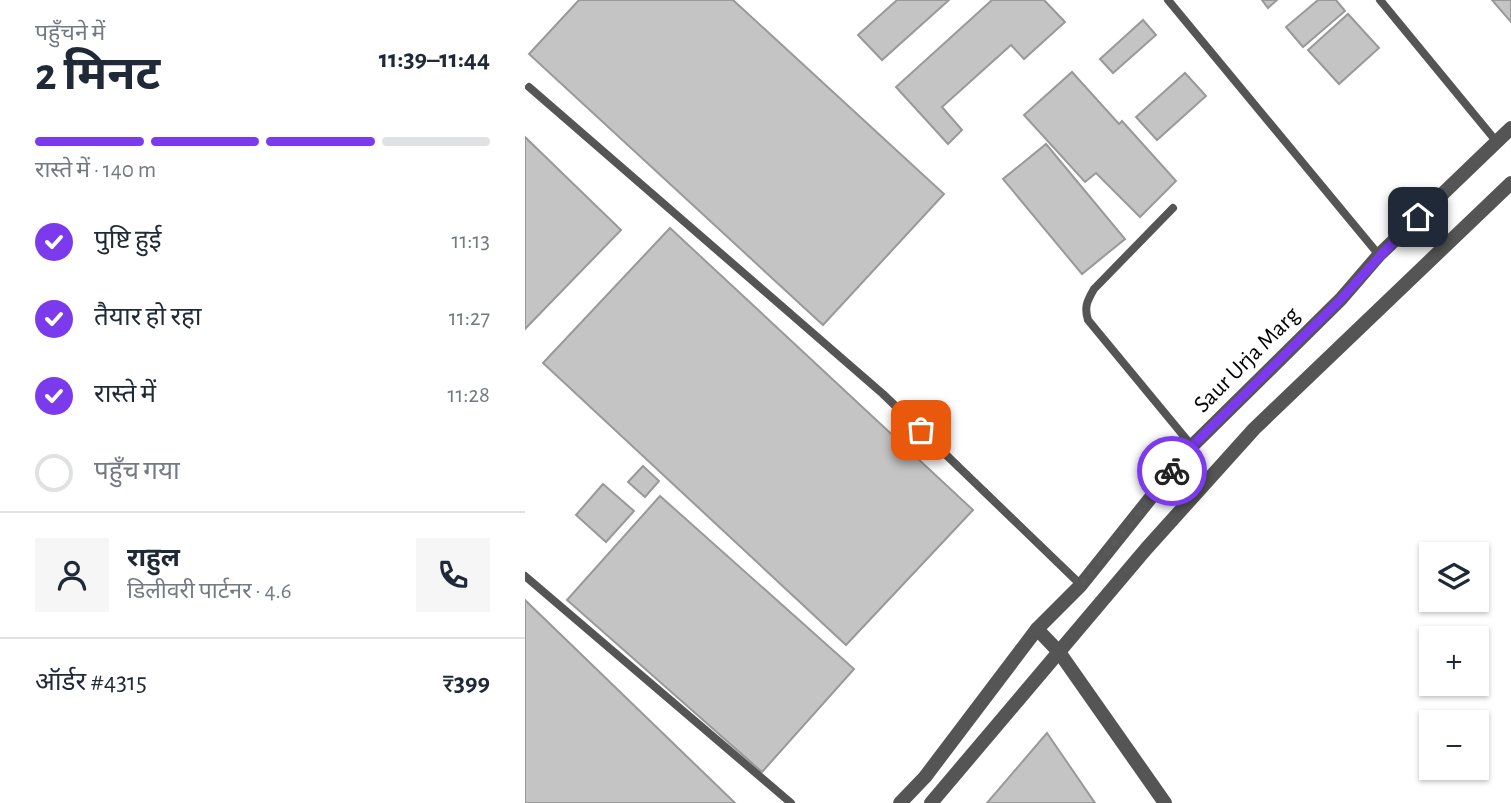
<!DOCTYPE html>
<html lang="hi">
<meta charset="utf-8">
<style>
:root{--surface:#fff;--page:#f6f6f7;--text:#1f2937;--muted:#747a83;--line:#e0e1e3;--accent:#7c3aed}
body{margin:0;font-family:"Alegreya Sans","Noto Sans Devanagari",sans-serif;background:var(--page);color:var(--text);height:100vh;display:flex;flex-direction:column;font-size:26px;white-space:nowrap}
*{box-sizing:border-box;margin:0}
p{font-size:23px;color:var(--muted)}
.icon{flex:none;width:38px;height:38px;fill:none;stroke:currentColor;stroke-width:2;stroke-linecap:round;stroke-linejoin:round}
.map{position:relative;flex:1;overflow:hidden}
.panel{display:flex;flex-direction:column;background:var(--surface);width:525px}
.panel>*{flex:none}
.fabs{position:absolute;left:894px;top:542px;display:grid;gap:14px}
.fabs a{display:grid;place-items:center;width:70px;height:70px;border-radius:0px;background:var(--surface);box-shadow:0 2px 5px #0004;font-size:35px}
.pin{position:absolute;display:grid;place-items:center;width:60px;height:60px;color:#fff;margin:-30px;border-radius:14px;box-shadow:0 4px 10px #0006}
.courier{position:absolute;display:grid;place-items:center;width:70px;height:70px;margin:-35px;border:5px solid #7c3aed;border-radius:50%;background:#fff;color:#222;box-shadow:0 2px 9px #0007}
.headline em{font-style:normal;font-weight:700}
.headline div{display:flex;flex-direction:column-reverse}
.headline{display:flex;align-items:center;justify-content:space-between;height:119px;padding:0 35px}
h1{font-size:46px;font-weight:700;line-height:52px}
.bar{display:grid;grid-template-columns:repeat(4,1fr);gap:10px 7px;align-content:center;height:84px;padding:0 35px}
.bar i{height:9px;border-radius:5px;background:var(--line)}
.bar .selected{background:var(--accent)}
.bar p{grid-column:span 4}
.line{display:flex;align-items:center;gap:18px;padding:0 35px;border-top:2px solid var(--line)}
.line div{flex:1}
.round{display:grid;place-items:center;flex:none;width:74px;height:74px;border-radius:0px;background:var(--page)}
ol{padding:0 35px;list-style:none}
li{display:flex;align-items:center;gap:21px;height:77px}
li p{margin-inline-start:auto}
li .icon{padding:7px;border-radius:50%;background:var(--accent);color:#fff;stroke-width:4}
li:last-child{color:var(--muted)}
li i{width:38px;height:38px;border:4px solid var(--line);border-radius:50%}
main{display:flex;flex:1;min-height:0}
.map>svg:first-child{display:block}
</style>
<main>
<section class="panel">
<div class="headline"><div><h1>2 मिनट</h1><p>पहुँचने में</p></div><em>11:39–11:44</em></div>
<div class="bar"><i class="selected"></i><i class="selected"></i><i class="selected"></i><i></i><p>रास्ते में · 140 m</p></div>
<ol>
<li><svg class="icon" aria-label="check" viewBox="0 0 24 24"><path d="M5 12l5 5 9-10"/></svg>पुष्टि हुई<p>11:13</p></li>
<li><svg class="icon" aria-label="check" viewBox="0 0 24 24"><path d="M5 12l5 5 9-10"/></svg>तैयार हो रहा<p>11:27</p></li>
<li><svg class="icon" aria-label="check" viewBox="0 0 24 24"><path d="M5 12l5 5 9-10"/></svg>रास्ते में<p>11:28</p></li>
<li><i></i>पहुँच गया</li>
</ol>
<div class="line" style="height:126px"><a class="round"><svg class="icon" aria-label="person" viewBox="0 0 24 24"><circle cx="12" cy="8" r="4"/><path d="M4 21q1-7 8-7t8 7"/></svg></a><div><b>राहुल</b><p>डिलीवरी पार्टनर · 4.6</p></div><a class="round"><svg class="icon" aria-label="phone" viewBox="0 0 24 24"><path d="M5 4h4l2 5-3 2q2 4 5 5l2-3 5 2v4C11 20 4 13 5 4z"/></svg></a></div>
<div class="line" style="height:91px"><div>ऑर्डर #4315</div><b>₹399</b></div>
</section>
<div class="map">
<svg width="986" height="803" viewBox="0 0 986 803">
<rect width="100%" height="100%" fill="#fff"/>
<path fill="#c4c4c4" stroke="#999" stroke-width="2" d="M54 0H208L419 194 298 325 4 54Z
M372 0H424L357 60 333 35Z
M467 0H519L540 22 499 59 486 45 417 107 437 130 423 144 371 87Z
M737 0H752L743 8Z
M793 0H811L820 11 778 47 761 27Z
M967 0H986V22Z
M823 14 854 48 814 84 783 50Z
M618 20 631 35 588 73 575 59Z
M547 72 594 124 597 121 651 181 615 217 571 173 560 182 499 115Z
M660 73 681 96 632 140 611 117Z
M0 137 96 230 0 329Z
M521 144 600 239 557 274 478 179Z
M145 228 448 510 321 645 18 363Z
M118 466 134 481 120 497 103 482Z
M78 484 109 511 81 542 51 515Z
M135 496 329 669 237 772 42 600Z
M0 600 210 803H0Z
M522 733 570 803H462Z"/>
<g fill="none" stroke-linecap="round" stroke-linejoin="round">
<path stroke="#555" stroke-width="8" d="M643 0 854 255
M855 0 971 141
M4 87 358 394 556 585
M648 208 569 289C562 301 559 307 563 320L667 446
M0 576 266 803"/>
<path stroke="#555" stroke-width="14" d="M512 629 534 652 640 803"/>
<path stroke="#555" stroke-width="14" d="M375 803 400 777 512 629 556 585 667 446 816 299 854 255 986 128
M406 803 621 549 729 429 986 183"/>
</g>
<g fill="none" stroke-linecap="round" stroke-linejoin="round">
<path stroke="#595959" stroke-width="7" stroke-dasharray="0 12.6" d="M396 430 556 585 647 471"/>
<path stroke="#7c3aed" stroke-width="9" d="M647 471 667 446 816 299 855 256 893 217"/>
</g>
<g text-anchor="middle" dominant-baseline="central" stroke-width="5" stroke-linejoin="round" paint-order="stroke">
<g font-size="24" fill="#000" stroke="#fff">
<text transform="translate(722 360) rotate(-45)">Saur Urja Marg</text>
</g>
</g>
</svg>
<div class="fabs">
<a><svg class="icon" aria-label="layers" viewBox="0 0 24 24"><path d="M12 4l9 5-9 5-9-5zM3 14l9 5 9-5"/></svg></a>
<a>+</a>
<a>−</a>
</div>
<div class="pin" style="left:396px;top:430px;background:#ea580c"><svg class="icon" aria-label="bag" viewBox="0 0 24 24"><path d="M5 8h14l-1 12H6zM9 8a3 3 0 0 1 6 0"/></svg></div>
<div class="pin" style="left:893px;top:217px;background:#1f2937"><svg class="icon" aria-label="home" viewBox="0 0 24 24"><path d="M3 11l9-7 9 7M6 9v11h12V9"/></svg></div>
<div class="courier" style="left:647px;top:471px"><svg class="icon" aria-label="bike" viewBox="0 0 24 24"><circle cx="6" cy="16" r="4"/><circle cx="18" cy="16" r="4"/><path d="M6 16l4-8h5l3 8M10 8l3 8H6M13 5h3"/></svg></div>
</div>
</main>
